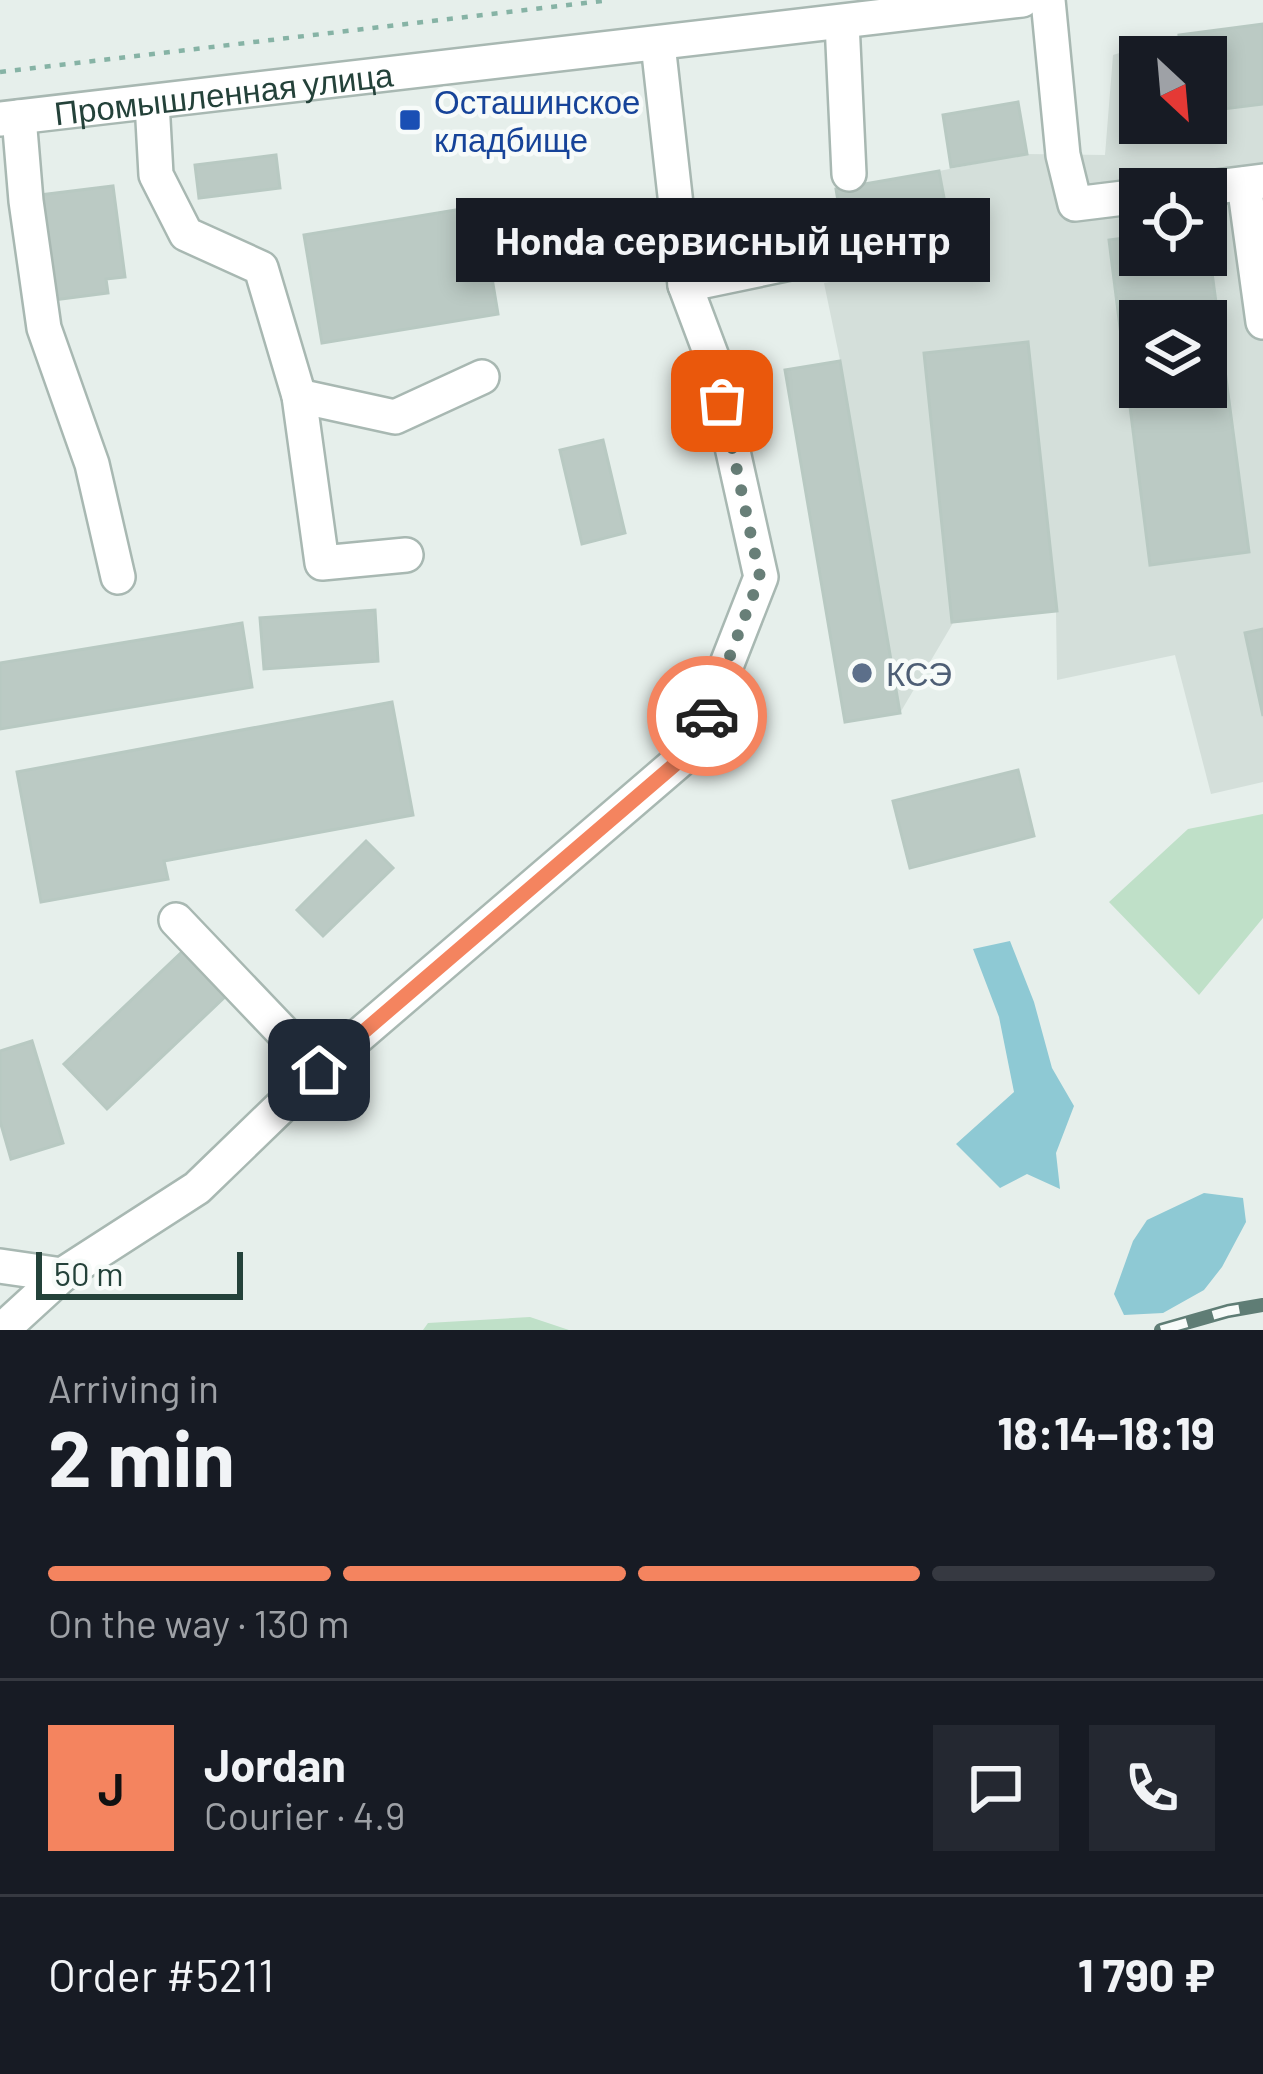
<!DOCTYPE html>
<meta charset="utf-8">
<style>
:root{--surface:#171b24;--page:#242831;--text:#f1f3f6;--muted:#9ea1a6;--line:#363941;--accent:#f4845f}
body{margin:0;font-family:Barlow,sans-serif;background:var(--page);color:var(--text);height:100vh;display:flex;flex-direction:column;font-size:45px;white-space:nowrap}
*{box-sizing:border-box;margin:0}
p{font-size:39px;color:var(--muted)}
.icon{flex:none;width:66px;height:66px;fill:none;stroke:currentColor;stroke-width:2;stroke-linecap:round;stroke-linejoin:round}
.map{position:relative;height:1330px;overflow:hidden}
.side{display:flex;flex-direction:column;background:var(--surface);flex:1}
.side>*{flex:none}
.needle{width:78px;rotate:154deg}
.buttons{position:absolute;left:1119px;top:36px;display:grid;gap:24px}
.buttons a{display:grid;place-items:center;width:108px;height:108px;border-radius:0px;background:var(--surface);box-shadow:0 6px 18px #0003;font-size:60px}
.scale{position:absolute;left:36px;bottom:30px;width:207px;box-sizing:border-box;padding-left:12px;border:6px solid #24423a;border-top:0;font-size:33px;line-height:42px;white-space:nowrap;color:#24423a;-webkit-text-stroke:9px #f7fbf9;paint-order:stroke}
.pin{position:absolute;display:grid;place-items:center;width:102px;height:102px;color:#fff;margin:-51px;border-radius:24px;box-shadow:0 6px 18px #0006}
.courier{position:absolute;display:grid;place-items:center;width:120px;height:120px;margin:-60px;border:9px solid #f4845f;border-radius:50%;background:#fff;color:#222;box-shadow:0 3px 15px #0007}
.bubble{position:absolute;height:84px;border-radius:0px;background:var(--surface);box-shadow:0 6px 18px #0003;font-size:39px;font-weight:700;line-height:84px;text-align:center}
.headline em{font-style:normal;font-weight:700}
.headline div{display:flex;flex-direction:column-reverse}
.headline{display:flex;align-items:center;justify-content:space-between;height:204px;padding:0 48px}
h1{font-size:78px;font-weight:700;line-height:90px}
.bar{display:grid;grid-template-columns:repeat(4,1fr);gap:18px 12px;align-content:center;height:144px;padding:0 48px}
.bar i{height:15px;border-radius:9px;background:var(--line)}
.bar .selected{background:var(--accent)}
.bar p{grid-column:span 4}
.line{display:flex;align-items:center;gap:30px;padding:0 48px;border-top:3px solid var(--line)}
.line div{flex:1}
.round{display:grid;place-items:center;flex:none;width:126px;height:126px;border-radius:0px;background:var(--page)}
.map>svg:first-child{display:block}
</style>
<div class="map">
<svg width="1263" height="1330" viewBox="0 0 1263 1330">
<rect width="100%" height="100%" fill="#e6efeb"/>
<path fill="#d4dfda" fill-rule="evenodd" d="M1263 24V782L1211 794 1175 655 1057 680 1056 611 953 623 900 713 785 370 840 360 824 283 949 264 948 219 939 171 1027 154 1105 155 1113 55 1179 35ZM1140 57H1206V123H1140ZM1140 189H1206V255H1140ZM1140 321H1206V387H1140Z"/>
<path fill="#bfe0c8" d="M1263 814V918L1199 995 1109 902 1188 829Z
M530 1317 569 1330H423L428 1323Z"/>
<path fill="#8ec9d4" d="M1010 941 1034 1002 1052 1068 1074 1106 1056 1153 1060 1189 1027 1174 1000 1188 956 1144 1014 1092 999 1017 973 949Z
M1204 1193 1243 1198 1246 1222 1222 1267 1204 1290 1163 1313 1124 1315 1114 1294 1133 1241 1147 1220Z"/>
<path fill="#bbcac4" stroke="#b8c9c2" stroke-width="3" fill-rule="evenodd" d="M1263 24V104L1206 111V57H1182L1179 35Z
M1018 102 1027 154 951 167 943 115Z
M276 155 280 188 199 198 195 165Z
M939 171 948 219 844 238 836 189Z
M113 186 125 277 106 279 108 293 53 300 39 195Z
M480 206 498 314 322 343 304 235Z
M1206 227 1249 552 1150 565 1109 240 1140 236V255H1206ZM1140 321H1206V387H1140Z
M1028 342 1057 611 952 622 924 353Z
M840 361 900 713 845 722 785 370Z
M603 440 625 533 582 544 560 450Z
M375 610 378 661 264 669 260 618Z
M242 623 252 687 0 729V663Z
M1263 629V716L1245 633Z
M392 702 413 815 164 861 168 879 41 902 17 772Z
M1018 770 1034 836 910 868 893 801Z
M366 841 393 868 323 936 297 910Z
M186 948 229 993 107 1109 64 1064Z
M32 1041 63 1143 11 1159 0 1121V1051Z"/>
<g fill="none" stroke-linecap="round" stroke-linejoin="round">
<defs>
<g id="minor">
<path d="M1048 0 1063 155 1075 204 1140 196"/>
<path d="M842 22 849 174"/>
<path d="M658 44 685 285 853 250"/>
<path d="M152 102 156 175 186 234 261 268 299 396 322 563 406 555"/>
<path d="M19 117 26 201 44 328 92 464 118 577"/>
<path id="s1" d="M0 119 1022 0"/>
<path d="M1244 184 1263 322"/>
<path d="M1200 189 1263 181"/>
<path d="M299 396 395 417 482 377"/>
<path d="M176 920 319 1070 694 748 761 577 712 357 685 285"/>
<path d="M0 1266 62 1275"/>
<path d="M2 1330 62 1275 197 1188 319 1070"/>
</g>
</defs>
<use href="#minor" stroke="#a8b8b2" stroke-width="38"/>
<path stroke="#86b3a5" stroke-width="4.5" stroke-dasharray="6 9" stroke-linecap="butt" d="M0 72 610 0"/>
<use href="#minor" stroke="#fff" stroke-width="33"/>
<defs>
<path id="rail" d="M1161 1330 1228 1311 1263 1305"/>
</defs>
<use href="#rail" stroke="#5f7d75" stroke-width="14"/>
<use href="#rail" stroke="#f7fbf9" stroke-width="9" stroke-dasharray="27" stroke-linecap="butt"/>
</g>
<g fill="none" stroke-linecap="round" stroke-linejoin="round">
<path stroke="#687f78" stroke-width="12" stroke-dasharray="0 21.6" d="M707 716 760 577 722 401"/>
<path stroke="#f4845f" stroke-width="15" d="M319 1070 694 748 707 716"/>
</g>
<rect fill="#1a4fb4" stroke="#f7fbf9" stroke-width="4.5" x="398" y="108" width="24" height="24" rx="6"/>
<circle fill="#5c6f8a" stroke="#f7fbf9" stroke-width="4.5" cx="862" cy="673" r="12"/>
<g text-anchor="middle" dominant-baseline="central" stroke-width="9" stroke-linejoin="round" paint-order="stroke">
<g font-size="33" fill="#24423a" stroke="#f7fbf9">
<text stroke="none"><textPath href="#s1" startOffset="225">Промышленная улица</textPath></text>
</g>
<g font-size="33" fill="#164399" stroke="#f7fbf9" text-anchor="start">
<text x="434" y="101">Осташинское<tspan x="434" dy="38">кладбище</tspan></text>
</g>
<g font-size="33" fill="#4e5e75" stroke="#f7fbf9" text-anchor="start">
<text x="886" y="673">КСЭ</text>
</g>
</g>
</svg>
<div class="buttons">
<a><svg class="needle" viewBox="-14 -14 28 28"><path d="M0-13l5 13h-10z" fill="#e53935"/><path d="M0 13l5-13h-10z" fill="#9ea1a6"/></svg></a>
<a><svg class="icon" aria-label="locate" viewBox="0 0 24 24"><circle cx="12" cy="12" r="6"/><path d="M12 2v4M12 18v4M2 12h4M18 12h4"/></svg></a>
<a><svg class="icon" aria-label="layers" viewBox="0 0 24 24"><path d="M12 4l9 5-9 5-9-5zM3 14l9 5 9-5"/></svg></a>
</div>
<div class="scale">50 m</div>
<div class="pin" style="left:722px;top:401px;background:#ea580c"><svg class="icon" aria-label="bag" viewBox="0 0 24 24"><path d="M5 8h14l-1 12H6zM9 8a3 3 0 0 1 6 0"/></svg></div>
<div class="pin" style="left:319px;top:1070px;background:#1f2937"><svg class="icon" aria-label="home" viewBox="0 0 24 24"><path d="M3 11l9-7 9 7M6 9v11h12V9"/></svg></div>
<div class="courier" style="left:707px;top:716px"><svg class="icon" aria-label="car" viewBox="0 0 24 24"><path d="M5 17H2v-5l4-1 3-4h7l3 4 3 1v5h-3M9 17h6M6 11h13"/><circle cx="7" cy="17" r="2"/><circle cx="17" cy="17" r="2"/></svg></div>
<div class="bubble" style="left:456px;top:198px;width:534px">Honda сервисный центр</div>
</div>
<section class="side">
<div class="headline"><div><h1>2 min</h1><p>Arriving in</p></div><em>18:14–18:19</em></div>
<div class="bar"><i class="selected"></i><i class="selected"></i><i class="selected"></i><i></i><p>On the way · 130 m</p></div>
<div class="line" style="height:216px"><b class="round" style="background:var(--accent);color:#111">J</b><div><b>Jordan</b><p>Courier · 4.9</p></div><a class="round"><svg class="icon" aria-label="chat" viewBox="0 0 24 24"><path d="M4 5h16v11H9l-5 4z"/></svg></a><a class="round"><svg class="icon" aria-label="phone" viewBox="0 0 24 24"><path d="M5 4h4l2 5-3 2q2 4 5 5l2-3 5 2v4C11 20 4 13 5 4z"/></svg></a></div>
<div class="line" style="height:156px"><div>Order #5211</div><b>1 790 ₽</b></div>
</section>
